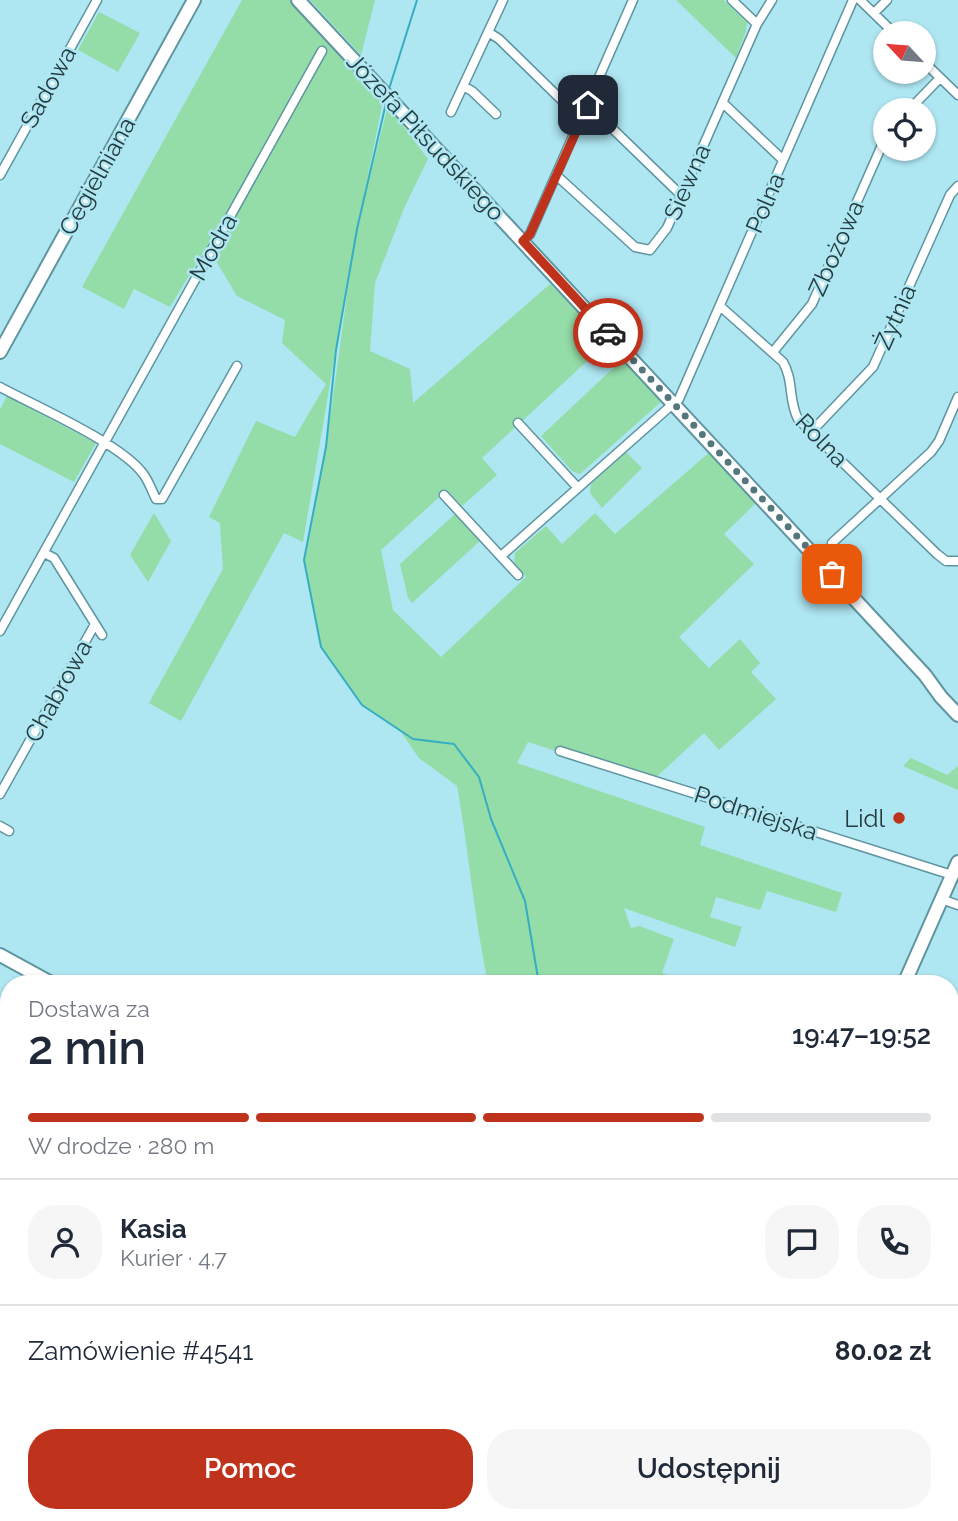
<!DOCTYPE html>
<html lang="pl">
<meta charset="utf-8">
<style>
:root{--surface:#fff;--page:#f6f6f7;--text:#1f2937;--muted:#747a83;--line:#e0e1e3;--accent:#bf331c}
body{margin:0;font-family:Raleway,sans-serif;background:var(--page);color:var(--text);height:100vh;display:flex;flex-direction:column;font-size:26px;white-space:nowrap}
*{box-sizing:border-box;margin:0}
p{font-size:23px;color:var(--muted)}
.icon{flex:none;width:38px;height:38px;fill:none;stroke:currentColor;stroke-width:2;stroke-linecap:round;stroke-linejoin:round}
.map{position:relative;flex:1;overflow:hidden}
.drawer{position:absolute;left:0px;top:975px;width:959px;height:548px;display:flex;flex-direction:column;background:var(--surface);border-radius:28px 28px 0 0;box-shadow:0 2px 5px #0004}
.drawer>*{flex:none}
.needle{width:46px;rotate:296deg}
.controls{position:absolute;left:873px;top:21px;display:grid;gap:14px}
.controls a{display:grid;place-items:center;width:63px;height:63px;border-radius:50%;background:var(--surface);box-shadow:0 2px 5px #0004;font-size:35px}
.pin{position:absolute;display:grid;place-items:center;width:60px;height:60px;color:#fff;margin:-30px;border-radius:14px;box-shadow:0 4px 10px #0006}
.courier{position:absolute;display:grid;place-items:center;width:70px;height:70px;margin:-35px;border:5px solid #bf331c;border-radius:50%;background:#fff;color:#222;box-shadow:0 2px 9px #0007}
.summary em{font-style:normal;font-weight:600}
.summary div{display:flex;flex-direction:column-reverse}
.summary{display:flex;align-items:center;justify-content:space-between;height:119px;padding:0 28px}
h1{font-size:46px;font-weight:600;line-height:52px}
.bar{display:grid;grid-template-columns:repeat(4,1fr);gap:10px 7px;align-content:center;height:84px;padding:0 28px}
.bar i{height:9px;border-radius:5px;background:var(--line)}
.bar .active{background:var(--accent)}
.bar p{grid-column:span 4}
.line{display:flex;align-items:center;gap:18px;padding:0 28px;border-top:2px solid var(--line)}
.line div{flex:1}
.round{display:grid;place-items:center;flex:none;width:74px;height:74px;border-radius:28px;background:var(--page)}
.action{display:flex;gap:14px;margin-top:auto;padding:14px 28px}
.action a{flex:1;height:80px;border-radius:28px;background:var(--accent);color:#fff;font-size:28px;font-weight:600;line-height:80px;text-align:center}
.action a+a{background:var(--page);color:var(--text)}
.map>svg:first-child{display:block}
</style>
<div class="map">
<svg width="958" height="1521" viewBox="0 0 958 1521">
<rect width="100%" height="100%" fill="#aee6f2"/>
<path fill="#94dda8" d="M242 0H291L383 101 360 215 388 106 428 159 405 206 375 283 370 351 410 369 413 403 550 284 609 341 482 458 497 475 462 506 447 490 381 550 393 610 441 657 526 577 514 563 515 553 546 526 562 544 595 513 615 534 711 451 758 501 724 534 754 564 679 637 709 668 740 639 760 663 751 672 776 699 719 750 704 733 651 782 528 742 517 763 705 827 700 845 842 893 836 912 767 891 760 910 716 897 710 917 742 927 735 947 624 908 631 928 639 926 674 939 662 973 692 983H488C474 918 469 852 457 786L419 758 401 732 362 705 321 647 304 560 326 447 355 237 303 542 284 533 181 721 149 703 223 569 220 523 209 517 256 421 295 437 326 384 282 343 285 320 237 296 213 256 204 251 170 307 134 289 124 309 82 287Z
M310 0H375L361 55Z
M676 0H724L747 22 746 31 736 58Z
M99 12 140 33 118 72 78 50Z
M624 358 662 401 580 474 572 471 541 436Z
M7 396 96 443 74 482 0 444V409Z
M626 452 642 468 602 508 590 493 591 484Z
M154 513 171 541 148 582 130 555Z
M455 514 481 540 412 603 408 598 400 564Z
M911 758 947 775 958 766V790L903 766Z
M0 1341H9V1514H77L74 1521H0Z
M289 1514H657L654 1521H303Z
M684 1514H786L785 1516 793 1521H681Z"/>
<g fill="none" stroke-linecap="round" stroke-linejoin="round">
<path stroke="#34aec3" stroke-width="2" d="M389 89 417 0
M386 103 357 229 336 350 326 447 304 560 321 647 362 705 413 739 454 744 479 777 491 819 525 901 539 984"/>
<path stroke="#34aec3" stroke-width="12" d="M0 1331 9 1332
M713 1514 720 1521"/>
<defs>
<path id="street" d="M732 0 757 24
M860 0 894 33
M874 13 887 0
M488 32 499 39 581 119
M924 62 958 95
M463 86 472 91 496 114
M723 103 783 160
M588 105 681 195
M909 110 940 78
M451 112 503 0
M0 175 97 0
M556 175 635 247 650 250 667 228 757 24 772 0
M523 241 530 234 633 0
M720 306 783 362C794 381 788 400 798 419L937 554 946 561H958
M773 352 812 304 886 136
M0 387C35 406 123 444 144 475 149 482 152 491 156 499H162L237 366
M674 404 679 399 853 0
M518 423 578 488
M811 432 873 367 950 195 958 186
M444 495 518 575
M832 543 931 452 939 441 958 397
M44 553 54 558 102 635
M501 556 674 403
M0 631 322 51
M560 751 952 875
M0 794 95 624
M0 826 9 831
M941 899 958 905
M950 1333 958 1315
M950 1418 958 1403
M950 1462 958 1465
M109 1514 121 1521
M277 1514 291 1521
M874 1517 881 1521
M206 1521 210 1514
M920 1521 923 1514"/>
<path id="secondary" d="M298 0 925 675 941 697 958 715
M0 352 194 0
M0 955 53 984
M904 984 958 862
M950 1335 958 1338
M662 1521 665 1514"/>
</defs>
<use href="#street" stroke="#5f95a0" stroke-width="11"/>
<use href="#secondary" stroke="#5f95a0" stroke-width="16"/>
<use href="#street" stroke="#fff" stroke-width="8"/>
<use href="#secondary" stroke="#fff" stroke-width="12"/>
</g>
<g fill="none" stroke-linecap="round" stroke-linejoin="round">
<path stroke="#54777e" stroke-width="7" stroke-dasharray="0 12.6" d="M608 333 832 574"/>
<path stroke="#bf331c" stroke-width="9" d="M588 105 530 234 523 241 608 333"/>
</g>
<circle fill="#bf331c" stroke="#aee6f2" stroke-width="2.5" cx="899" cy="818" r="7"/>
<g text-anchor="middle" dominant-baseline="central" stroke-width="5" stroke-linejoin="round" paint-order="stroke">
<g font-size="24" fill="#243b3f" stroke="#aee6f2">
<text transform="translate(48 87) rotate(-61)">Sadowa</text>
<text transform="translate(426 137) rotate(47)">Józefa Piłsudskiego</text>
<text transform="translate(97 176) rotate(-61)">Cegielniana</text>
<text transform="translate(687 182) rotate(-66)">Siewna</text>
<text transform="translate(765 203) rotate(-67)">Polna</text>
<text transform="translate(213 247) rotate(-61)">Modra</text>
<text transform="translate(836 248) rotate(-66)">Zbożowa</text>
<text transform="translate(895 317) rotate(-66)">Żytnia</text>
<text transform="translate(822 440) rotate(46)">Rolna</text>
<text transform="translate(58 691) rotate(-61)">Chabrowa</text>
<text transform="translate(756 813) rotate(18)">Podmiejska</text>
</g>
<g font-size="24" fill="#243b3f" stroke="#aee6f2" text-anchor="end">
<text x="885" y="818">Lidl</text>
</g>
</g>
</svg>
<div class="controls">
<a><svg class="needle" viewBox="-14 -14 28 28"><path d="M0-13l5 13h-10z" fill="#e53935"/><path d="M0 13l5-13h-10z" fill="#747a83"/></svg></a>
<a><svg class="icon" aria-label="locate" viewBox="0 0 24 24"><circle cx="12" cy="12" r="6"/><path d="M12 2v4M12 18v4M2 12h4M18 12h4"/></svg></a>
</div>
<div class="pin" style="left:832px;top:574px;background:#ea580c"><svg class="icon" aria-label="bag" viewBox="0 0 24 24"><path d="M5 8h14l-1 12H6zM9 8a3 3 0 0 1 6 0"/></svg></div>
<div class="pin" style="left:588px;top:105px;background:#1f2937"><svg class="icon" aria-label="home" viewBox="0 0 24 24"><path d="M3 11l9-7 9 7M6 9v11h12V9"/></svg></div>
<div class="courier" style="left:608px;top:333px"><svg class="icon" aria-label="car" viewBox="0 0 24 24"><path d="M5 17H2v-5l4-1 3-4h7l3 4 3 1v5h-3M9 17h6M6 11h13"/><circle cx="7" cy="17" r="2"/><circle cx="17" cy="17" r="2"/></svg></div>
<section class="drawer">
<div class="summary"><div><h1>2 min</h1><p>Dostawa za</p></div><em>19:47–19:52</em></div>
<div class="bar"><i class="active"></i><i class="active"></i><i class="active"></i><i></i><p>W drodze · 280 m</p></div>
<div class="line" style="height:126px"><a class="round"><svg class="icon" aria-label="person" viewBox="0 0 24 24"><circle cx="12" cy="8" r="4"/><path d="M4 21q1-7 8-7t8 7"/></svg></a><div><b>Kasia</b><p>Kurier · 4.7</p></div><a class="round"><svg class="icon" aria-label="chat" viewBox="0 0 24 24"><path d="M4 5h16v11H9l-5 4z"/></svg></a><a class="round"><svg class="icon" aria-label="phone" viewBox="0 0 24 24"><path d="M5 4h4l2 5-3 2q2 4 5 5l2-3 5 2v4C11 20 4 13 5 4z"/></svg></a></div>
<div class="line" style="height:91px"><div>Zamówienie #4541</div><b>80.02 zł</b></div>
<div class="action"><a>Pomoc</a><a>Udostępnij</a></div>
</section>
</div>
